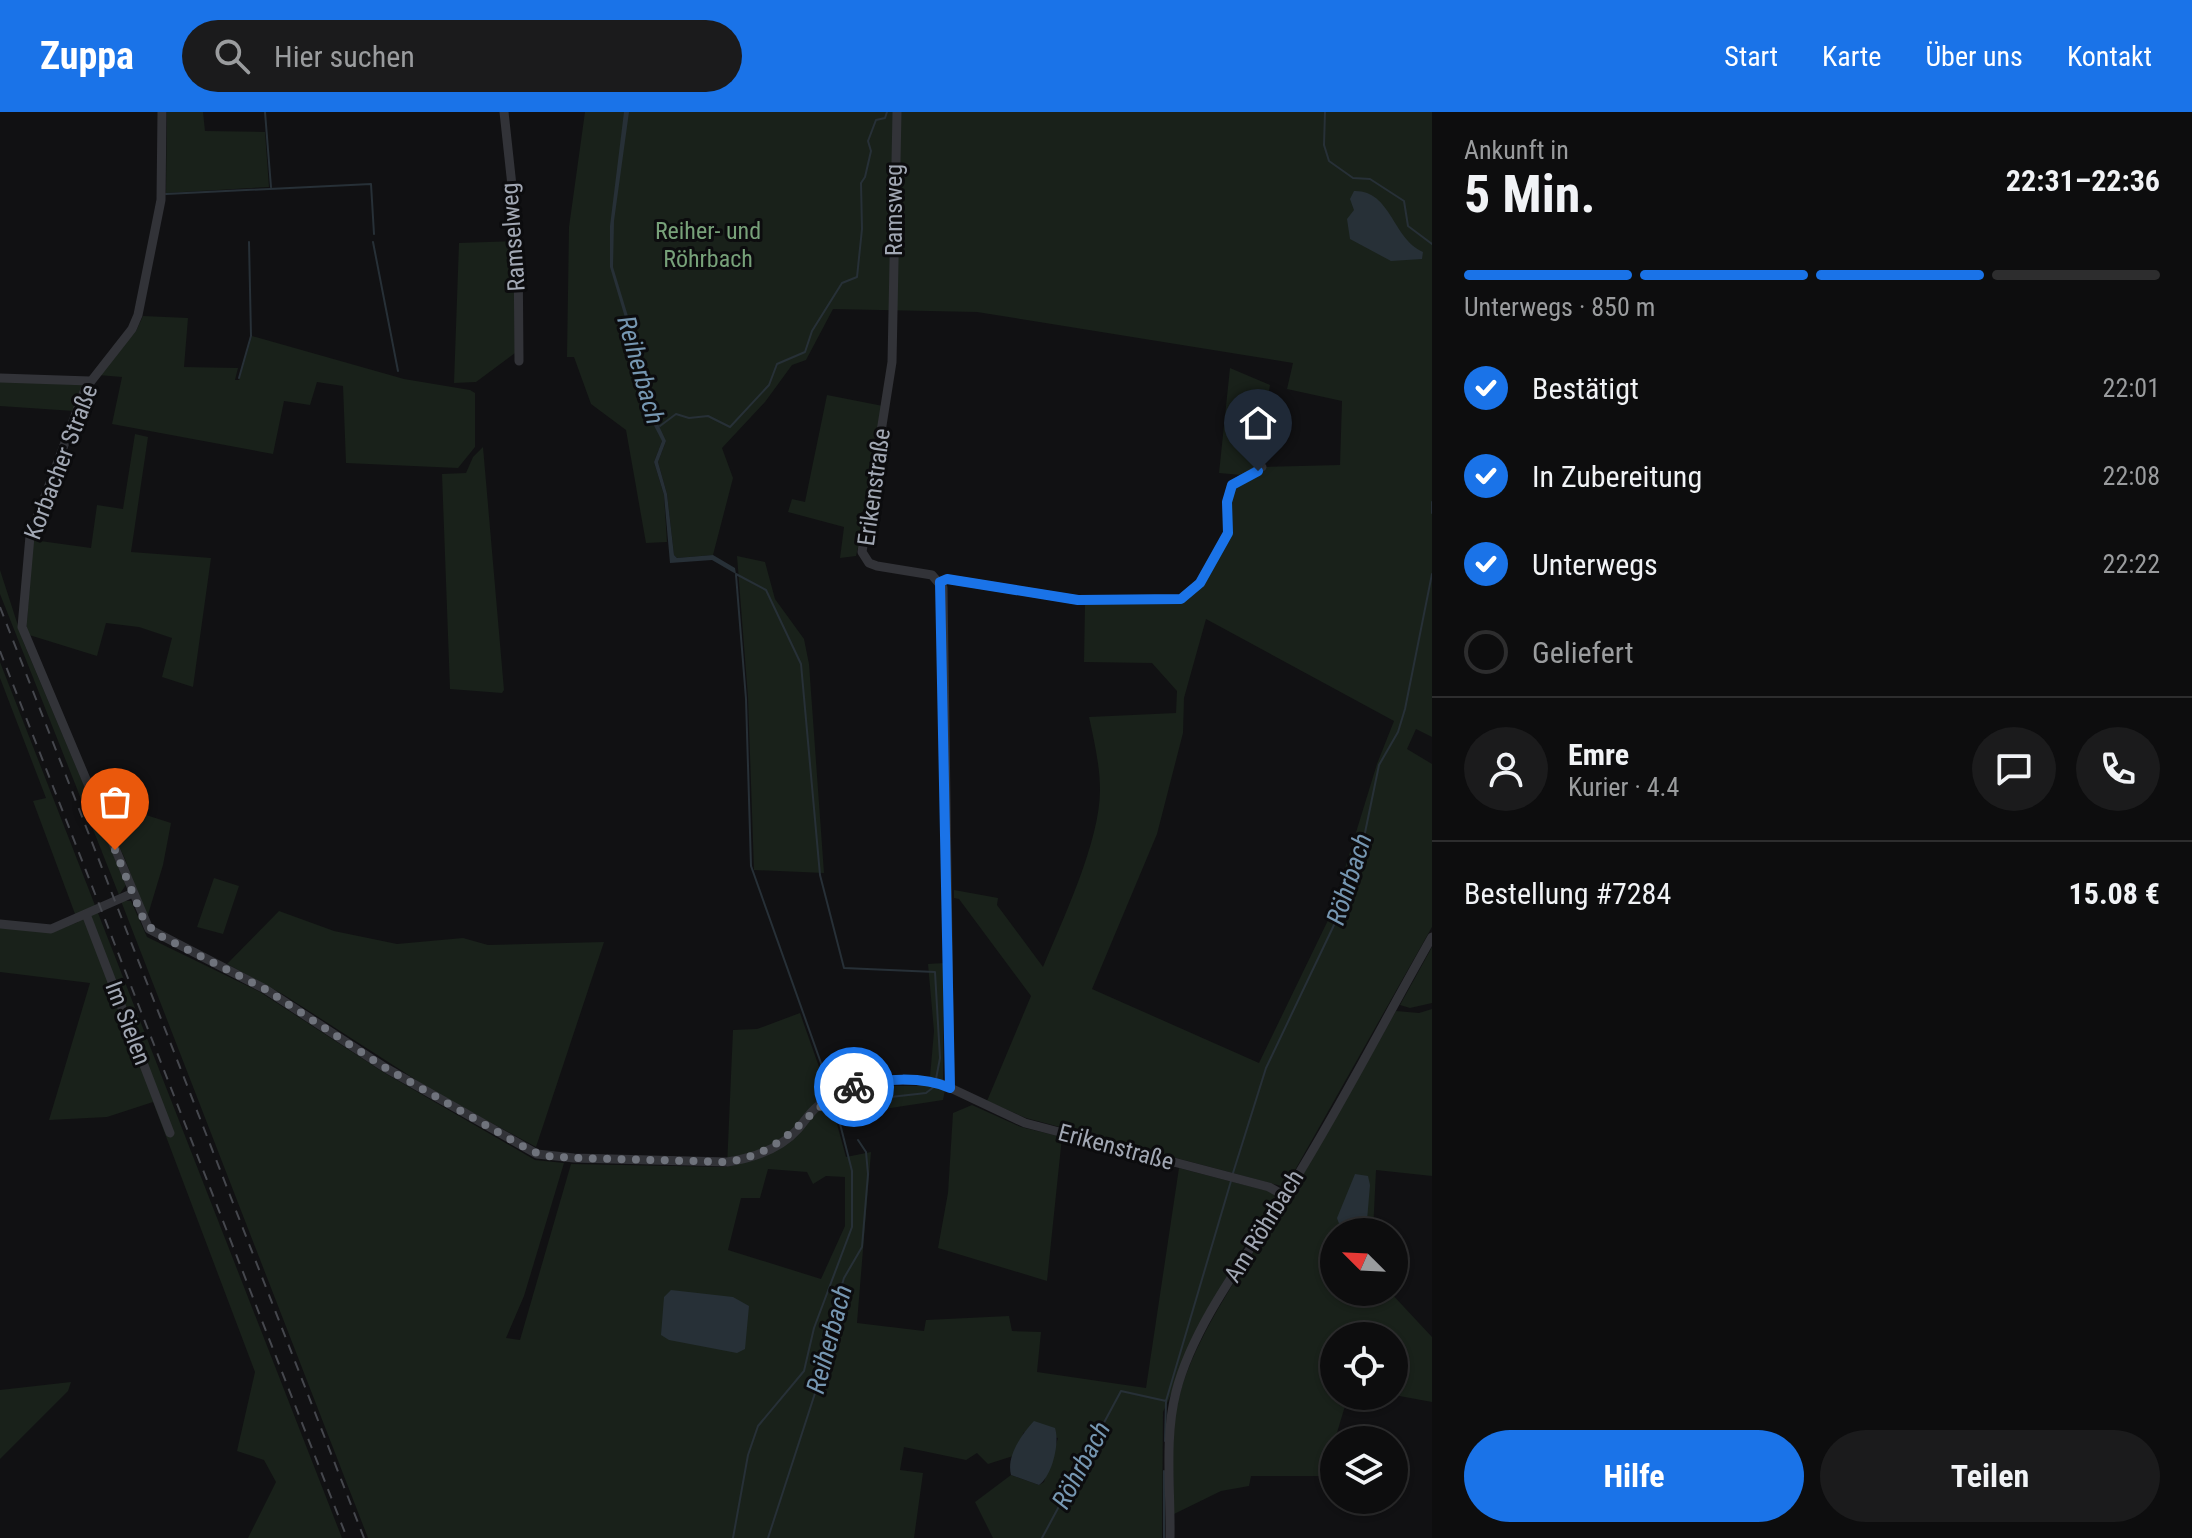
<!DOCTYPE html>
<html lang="de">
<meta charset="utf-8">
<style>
:root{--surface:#0d0d0e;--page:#1b1b1c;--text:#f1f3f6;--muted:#9a9c9e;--line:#2d2d2e;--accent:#1a73e8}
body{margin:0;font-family:"Roboto Condensed",sans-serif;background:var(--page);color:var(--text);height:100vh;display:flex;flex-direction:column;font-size:30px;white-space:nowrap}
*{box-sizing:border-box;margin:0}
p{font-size:26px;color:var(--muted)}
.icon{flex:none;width:44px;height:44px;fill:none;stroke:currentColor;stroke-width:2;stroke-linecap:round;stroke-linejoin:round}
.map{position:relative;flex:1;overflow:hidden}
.side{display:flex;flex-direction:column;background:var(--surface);width:760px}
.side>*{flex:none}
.needle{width:52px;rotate:294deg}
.buttons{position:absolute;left:1320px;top:1106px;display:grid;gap:16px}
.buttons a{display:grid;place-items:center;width:88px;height:88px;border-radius:50%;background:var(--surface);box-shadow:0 2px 6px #0004,0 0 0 2px var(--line);font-size:40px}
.pin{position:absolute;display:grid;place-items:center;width:68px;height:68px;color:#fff;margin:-82px -34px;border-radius:50% 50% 50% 0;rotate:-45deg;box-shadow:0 0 8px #0007}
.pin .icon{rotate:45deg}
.courier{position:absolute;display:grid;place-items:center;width:80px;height:80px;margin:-40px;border:6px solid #1a73e8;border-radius:50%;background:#fff;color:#222;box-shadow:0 2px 10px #0007}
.headline em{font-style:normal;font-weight:700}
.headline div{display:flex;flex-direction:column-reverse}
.headline{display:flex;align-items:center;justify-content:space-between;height:136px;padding:0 32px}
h1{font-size:52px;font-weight:700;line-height:60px}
.bar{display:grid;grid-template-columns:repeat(4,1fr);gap:12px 8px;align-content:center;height:96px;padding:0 32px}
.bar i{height:10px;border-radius:6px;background:var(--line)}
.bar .current{background:var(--accent)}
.bar p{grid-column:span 4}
.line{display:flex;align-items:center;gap:20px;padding:0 32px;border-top:2px solid var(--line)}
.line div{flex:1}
.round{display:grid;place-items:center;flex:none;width:84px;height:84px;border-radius:42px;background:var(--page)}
ol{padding:0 32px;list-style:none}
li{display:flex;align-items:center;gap:24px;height:88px}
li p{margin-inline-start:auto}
li .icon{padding:8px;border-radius:50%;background:var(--accent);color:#fff;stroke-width:4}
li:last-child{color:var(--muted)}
li i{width:44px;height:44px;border:4px solid var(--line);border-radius:50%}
.action{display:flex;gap:16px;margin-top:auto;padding:16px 32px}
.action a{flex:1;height:92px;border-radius:48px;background:var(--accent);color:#fff;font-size:32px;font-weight:700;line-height:92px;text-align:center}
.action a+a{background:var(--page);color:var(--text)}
header{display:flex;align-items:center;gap:48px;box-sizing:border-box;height:112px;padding:0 40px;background:var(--accent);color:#fff}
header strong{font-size:38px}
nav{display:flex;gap:44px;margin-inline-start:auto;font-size:28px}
.search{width:560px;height:72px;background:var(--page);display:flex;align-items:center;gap:20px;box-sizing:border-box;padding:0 28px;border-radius:44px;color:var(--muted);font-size:30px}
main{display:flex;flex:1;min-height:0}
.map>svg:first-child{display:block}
</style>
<header>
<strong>Zuppa</strong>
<div class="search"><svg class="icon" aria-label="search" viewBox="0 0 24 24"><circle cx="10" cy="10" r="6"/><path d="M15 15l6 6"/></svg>Hier suchen</div>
<nav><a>Start</a><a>Karte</a><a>Über uns</a><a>Kontakt</a></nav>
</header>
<main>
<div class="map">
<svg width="1432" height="1426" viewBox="0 0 1432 1426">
<rect width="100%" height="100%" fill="#111113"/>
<path fill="#19211a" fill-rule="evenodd" d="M167 0H203L205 19 265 20 269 75 166 81Z
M585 0H1432V625L1416 617 1407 637 1432 652V815L1290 1067 1281 1074 1026 1006 987 989 1031 884 959 787 954 786V778L998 786 997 793 1043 855C1063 807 1100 729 1100 678 1100 654 1094 628 1089 605L1176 601 1177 579 1152 551 1084 550 1085 492 1181 491 1231 422 1229 391 1234 374 1265 355 1340 353 1342 289 1287 277 1293 251 977 200 833 197 806 248 792 253 765 290 722 336 733 366 713 443 677 446 674 443 667 382 658 350 666 329H662L654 350 664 383 667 430 646 431 626 318 591 292 574 245H567L569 115ZM1206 507 1394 609 1377 652 1331 802 1259 951 1092 877 1157 722 1183 621 1184 586Z
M514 129 515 241 476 270 454 271 459 131Z
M143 204 188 206 184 255 238 256 235 268H239L252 224 404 267 470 278 475 281V335L458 356 346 351 343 274 317 270 310 293 284 289 273 342 112 312 122 265 98 263 136 219Z
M1230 256 1270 273 1256 354 1241 363 1219 361Z
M0 269 85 270 74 299 0 294Z
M827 283 883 294 865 398 856 404 863 413 856 444 840 446 844 415 788 400 792 387 805 390Z
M135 322 148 325 131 440 211 446 193 575 162 565 172 526 139 515 106 511 97 544 26 522 33 428 91 436 97 393 123 397Z
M483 335 504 578 502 581 450 577 442 362 466 361 473 345Z
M737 444 765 450 775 487 804 527 809 552 824 761 754 758 748 585Z
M0 458 23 529 126 773 119 783 0 482Z
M0 550 342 1426H248L276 1370 264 1348 237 1339 255 1260 153 990 107 1005 49 1008 90 871 0 860V816L53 820 78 810 33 689 46 686 0 566Z
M96 687 171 711 163 753 147 806 125 747Z
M214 766 239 774 223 822 197 815Z
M121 789H131L147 825 260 880 383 960 535 1048 564 1051 524 1184 506 1226 520 1228 571 1052 727 1055 733 918 757 917 800 901 829 983 820 996 831 990 846 1045 871 1040 857 1211 924 1219 926 1208 1009 1204 1012 1219 1041 1220 1037 1260 1146 1276 1179 1056 1272 1080 1277 1088 1245 1133 1216 1184 1163 1300 1162 1426H993L975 1390 1011 1363 1039 1373 1044 1370 1058 1326 1024 1320 1013 1344 988 1352 977 1341 966 1348 904 1335 900 1358 923 1361 914 1426H368ZM768 1057 807 1060 813 1072 826 1064 845 1065V1114L821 1167 728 1138 741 1086H760Z
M279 799 334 819 397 832 463 826 488 833 604 830 536 1035 438 982 284 883 227 852Z
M1432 835V891L1410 896 1400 893Z
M944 851 943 968 930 965 934 919 928 852Z
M1432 897V1064L1376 1058 1373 1120H1334V1180H1390L1432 1225V1290L1394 1283V1224H1334V1284H1348L1324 1364H1251L1249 1374 1221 1379 1174 1402C1174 1363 1169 1318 1180 1281 1200 1212 1256 1139 1293 1079 1329 1020 1362 959 1396 899L1419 901Z
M884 974H928L945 978 943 988 884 997 856 995V981Z
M972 993 1021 1015 1062 1025 1047 1169 938 1136 948 1081 953 1001Z
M71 1270 68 1279 0 1347V1278Z"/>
<path fill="#273037" d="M624 0H629L614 109 613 155 652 283V299L666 329 658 350 667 382 674 443 677 446 713 443 735 456 736 462 712 448 670 451 664 383 654 350 662 329 648 302V283L610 155V114Z
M1354 79C1391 78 1392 126 1423 140L1422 147 1391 149 1350 127 1347 107 1354 98 1350 87Z
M1355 1062 1368 1064 1370 1073 1366 1120C1354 1120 1341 1121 1337 1106Z
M671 1178 733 1185 749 1194 745 1237 737 1241 669 1228 661 1223 664 1185Z
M1034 1309 1055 1316C1060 1331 1052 1364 1039 1373L1011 1363C1006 1344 1022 1322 1034 1309Z"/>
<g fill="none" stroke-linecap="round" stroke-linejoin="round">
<path stroke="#273037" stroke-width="2" d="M265 0 271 75
M1325 0 1324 33 1329 49 1353 66 1370 67 1404 89 1408 114 1432 132
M166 82 371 72 374 122
M373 130 398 259
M239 266 251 224 249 130
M660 314 676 302 689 306 708 304 730 315 769 273 777 252 805 240 812 219 842 171 857 165 862 117 861 71 865 65 871 39 868 29 876 8 885 6 887 0
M1432 390V401
M736 462 766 478 801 552 820 763 844 856 935 860 940 946 936 967
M736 463 746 587 751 754 832 982
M860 995 864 988 926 981 935 974
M1233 1061 1266 956 1334 813 1361 740 1379 653 1398 620 1405 597 1432 462
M1165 1329 1166 1289 1231 1069
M733 1426 748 1343 758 1314 804 1259 814 1216 852 1115V1059L834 988
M768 1426 818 1272 826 1226 844 1166 862 1135 868 1062 866 1040 858 1028
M1042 1426 1121 1279 1166 1289
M1164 1426V1359"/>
<path stroke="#323338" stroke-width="9" d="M162 0 161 88 138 203 132 217 85 277 30 424 22 515 149 817 265 877 384 955 537 1042 574 1046 727 1050C753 1046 780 1037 798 1017 805 1009 810 1000 818 994 853 967 900 964 942 972L1025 1011 1269 1075 1285 1084
M504 0 518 129 519 249
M897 0 892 250 862 440 869 451 877 454 932 463 943 476 950 976
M0 266 90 269
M940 470 947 467 1078 488 1181 487 1200 471 1228 421 1227 390 1232 373 1262 355
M86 802 170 1021
M0 812 51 817 133 781
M1170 1426C1171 1379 1164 1326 1176 1280 1193 1213 1248 1142 1285 1084 1338 1000 1383 911 1432 825"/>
<path stroke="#45474d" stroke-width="2" stroke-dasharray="10 8" stroke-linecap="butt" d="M0 495 364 1426
M0 539 347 1426"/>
</g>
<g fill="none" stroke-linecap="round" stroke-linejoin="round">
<path stroke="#6f737c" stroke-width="8" stroke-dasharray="0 14.4" d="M115 738 143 806 155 821 265 877 384 955 531 1039 546 1044 574 1046 727 1050C794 1039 799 998 854 975"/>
<path stroke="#1a73e8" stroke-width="10" d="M854 975C882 966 923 964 950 976L940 470 947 467 1078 488 1181 487 1200 471 1228 421 1227 390 1232 373 1258 359"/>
</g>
<g text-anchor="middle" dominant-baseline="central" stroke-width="6" stroke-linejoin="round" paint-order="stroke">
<g font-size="24" fill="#a2a8b4" stroke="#0c0c0e">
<text transform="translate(894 98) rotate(-90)">Ramsweg</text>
<text transform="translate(513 125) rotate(-94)">Ramselweg</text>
<text transform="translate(61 350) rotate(-69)">Korbacher Straße</text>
<text transform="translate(874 375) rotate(-82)">Erikenstraße</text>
<text transform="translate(128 911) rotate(69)">Im Sielen</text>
<text transform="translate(1116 1035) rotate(15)">Erikenstraße</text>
<text transform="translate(1264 1114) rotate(-58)">Am Röhrbach</text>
</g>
<g font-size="24" fill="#77a179" stroke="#0c0c0e">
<text x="708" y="119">Reiher- und<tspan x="708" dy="28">Röhrbach</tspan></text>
</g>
<g font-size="26" font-style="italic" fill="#7697b2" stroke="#0c0c0e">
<text transform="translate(641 258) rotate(74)">Reiherbach</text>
<text transform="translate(1349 767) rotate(-72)">Röhrbach</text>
<text transform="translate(829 1227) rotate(-75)">Reiherbach</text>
<text transform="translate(1081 1353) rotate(-62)">Röhrbach</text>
</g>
</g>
</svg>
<div class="buttons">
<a><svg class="needle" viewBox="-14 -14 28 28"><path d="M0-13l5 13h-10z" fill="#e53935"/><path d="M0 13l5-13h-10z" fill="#9a9c9e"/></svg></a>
<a><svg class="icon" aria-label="locate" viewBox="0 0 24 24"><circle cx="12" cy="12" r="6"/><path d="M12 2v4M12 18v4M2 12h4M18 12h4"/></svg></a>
<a><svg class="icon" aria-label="layers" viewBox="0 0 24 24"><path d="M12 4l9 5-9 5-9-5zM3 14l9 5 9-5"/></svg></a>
</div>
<div class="pin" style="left:115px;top:738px;background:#ea580c"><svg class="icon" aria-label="bag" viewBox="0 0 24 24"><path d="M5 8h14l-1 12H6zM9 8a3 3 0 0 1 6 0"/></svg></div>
<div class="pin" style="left:1258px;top:359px;background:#1f2937"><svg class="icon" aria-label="home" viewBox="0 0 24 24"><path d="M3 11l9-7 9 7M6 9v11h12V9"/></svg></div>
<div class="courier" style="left:854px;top:975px"><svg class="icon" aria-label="bike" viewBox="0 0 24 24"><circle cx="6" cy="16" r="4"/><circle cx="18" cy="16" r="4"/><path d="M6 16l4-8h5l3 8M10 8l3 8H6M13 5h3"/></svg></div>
</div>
<section class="side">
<div class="headline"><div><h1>5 Min.</h1><p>Ankunft in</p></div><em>22:31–22:36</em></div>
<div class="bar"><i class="current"></i><i class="current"></i><i class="current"></i><i></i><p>Unterwegs · 850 m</p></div>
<ol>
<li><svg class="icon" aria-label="check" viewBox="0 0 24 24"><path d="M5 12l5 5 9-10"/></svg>Bestätigt<p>22:01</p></li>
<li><svg class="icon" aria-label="check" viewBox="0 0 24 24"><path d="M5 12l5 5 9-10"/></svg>In Zubereitung<p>22:08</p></li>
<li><svg class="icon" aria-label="check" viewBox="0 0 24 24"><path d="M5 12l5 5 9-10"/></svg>Unterwegs<p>22:22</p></li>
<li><i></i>Geliefert</li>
</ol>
<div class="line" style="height:144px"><a class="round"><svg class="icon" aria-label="person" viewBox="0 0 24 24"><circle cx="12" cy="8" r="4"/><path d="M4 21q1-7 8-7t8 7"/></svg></a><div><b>Emre</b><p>Kurier · 4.4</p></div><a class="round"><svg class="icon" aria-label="chat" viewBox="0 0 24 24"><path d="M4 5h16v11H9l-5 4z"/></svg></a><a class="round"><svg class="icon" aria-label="phone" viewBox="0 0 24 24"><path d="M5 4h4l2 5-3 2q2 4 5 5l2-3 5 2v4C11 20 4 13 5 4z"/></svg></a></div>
<div class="line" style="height:104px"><div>Bestellung #7284</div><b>15.08 €</b></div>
<div class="action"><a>Hilfe</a><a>Teilen</a></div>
</section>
</main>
